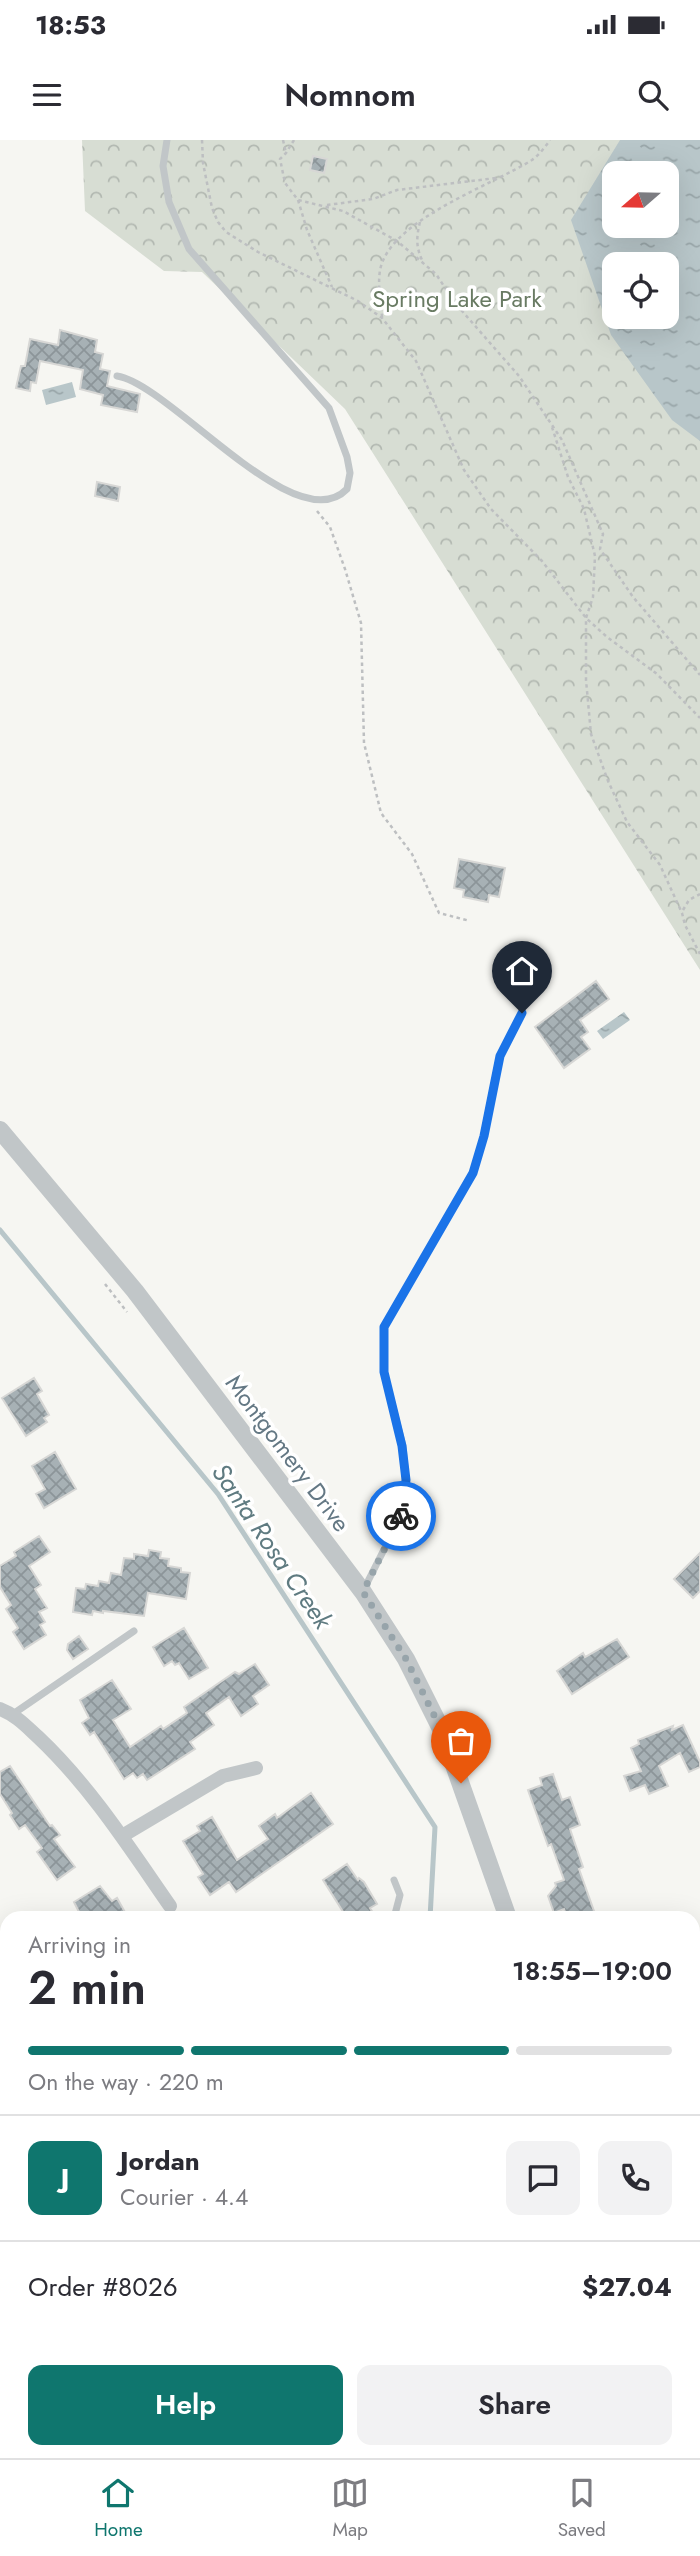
<!DOCTYPE html>
<meta charset="utf-8">
<style>
:root{--surface:#fff;--page:#f2f2f3;--text:#2b2b33;--muted:#7c7c81;--line:#e1e1e2;--accent:#0f766e}
body{margin:0;font-family:Jost,sans-serif;background:var(--page);color:var(--text);height:100vh;display:flex;flex-direction:column;font-size:26px;white-space:nowrap}
*{box-sizing:border-box;margin:0}
p{font-size:23px;color:var(--muted)}
.icon{flex:none;width:38px;height:38px;fill:none;stroke:currentColor;stroke-width:2;stroke-linecap:round;stroke-linejoin:round}
.map{position:relative;flex:1;overflow:hidden}
.details{position:absolute;left:0px;top:1771px;width:700px;height:548px;display:flex;flex-direction:column;background:var(--surface);border-radius:21px 21px 0 0;box-shadow:0 7px 28px #0002}
.details>*{flex:none}
.needle{width:46px;rotate:250deg}
.controls{position:absolute;left:602px;top:21px;display:grid;gap:14px}
.controls a{display:grid;place-items:center;width:77px;height:77px;border-radius:14px;background:var(--surface);box-shadow:0 7px 28px #0002;font-size:35px}
.pin{position:absolute;display:grid;place-items:center;width:60px;height:60px;color:#fff;margin:-72px -30px;border-radius:50% 50% 50% 0;rotate:-45deg;box-shadow:0 0 7px #0007}
.pin .icon{rotate:45deg}
.courier{position:absolute;display:grid;place-items:center;width:70px;height:70px;margin:-35px;border:5px solid #1a73e8;border-radius:50%;background:#fff;color:#222;box-shadow:0 2px 9px #0007}
.headline em{font-style:normal;font-weight:600}
.headline div{display:flex;flex-direction:column-reverse}
.headline{display:flex;align-items:center;justify-content:space-between;height:119px;padding:0 28px}
h1{font-size:46px;font-weight:600;line-height:52px}
.bar{display:grid;grid-template-columns:repeat(4,1fr);gap:10px 7px;align-content:center;height:84px;padding:0 28px}
.bar i{height:9px;border-radius:5px;background:var(--line)}
.bar .active{background:var(--accent)}
.bar p{grid-column:span 4}
.line{display:flex;align-items:center;gap:18px;padding:0 28px;border-top:2px solid var(--line)}
.line div{flex:1}
.round{display:grid;place-items:center;flex:none;width:74px;height:74px;border-radius:14px;background:var(--page)}
.action{display:flex;gap:14px;margin-top:auto;padding:14px 28px}
.action a{flex:1;height:80px;border-radius:14px;background:var(--accent);color:#fff;font-size:28px;font-weight:600;line-height:80px;text-align:center}
.action a+a{background:var(--page);color:var(--text)}
.status{display:flex;justify-content:space-between;align-items:center;height:49px;padding:0 35px;background:var(--surface);direction:ltr}
.status svg{height:19px;fill:currentColor}
header{display:flex;justify-content:space-between;align-items:center;height:91px;padding:0 28px;background:var(--surface);font-size:32px;font-weight:600}
.menu{display:flex;justify-content:space-around;align-items:center;height:98px;border-top:2px solid var(--line);background:var(--surface);font-size:19px;color:var(--muted)}
.menu a{display:grid;justify-items:center;gap:4px}
.menu .active{color:var(--accent)}
.map>svg:first-child{display:block}
</style>
<div class="status"><b>18:53</b><svg viewBox="0 0 49 12"><path d="M0 12V9h3v3zM5 12V6h3v6zM10 12V3h3v9zM15 12V0h3v12zM26 1h20v11H26zM47 4h2v5h-2z"/></svg></div>
<header><svg class="icon" aria-label="menu" viewBox="0 0 24 24"><path d="M4 6h16M4 12h16M4 18h16"/></svg>Nomnom<svg class="icon" aria-label="search" viewBox="0 0 24 24"><circle cx="10" cy="10" r="6"/><path d="M15 15l6 6"/></svg></header>
<div class="map">
<svg width="700" height="2318" viewBox="0 0 700 2318">
<defs>
<pattern id="forest-crowns" width="20" height="18" patternUnits="userSpaceOnUse" patternTransform="scale(1.75)"><rect width="20" height="18" fill="#d7ddd3"/><path d="M2 6a3 3 0 1 1 6 0M12 15a3 3 0 1 1 6 0" fill="none" stroke="#b2b8b1"/></pattern>
<pattern id="water-ripples" width="26" height="14" patternUnits="userSpaceOnUse" patternTransform="scale(1.75)"><rect width="26" height="14" fill="#b8c6c9"/><path d="M2 4q2-2 4 0t4 0M15 11q2-2 4 0t4 0" fill="none" stroke="#99a6a9"/></pattern>
<pattern id="building-cross-hatch" width="8" height="8" patternUnits="userSpaceOnUse" patternTransform="scale(1.75)"><rect width="8" height="8" fill="#a7b1b5"/><path d="M0 0l8 8M0 8l8-8" fill="none" stroke="#8c9599"/></pattern>
</defs>
<rect width="100%" height="100%" fill="#f6f6f2"/>
<path fill="url(#forest-crowns)" fill-rule="evenodd" d="M82 0H700V830L345 269 202 132 164 131 85 71ZM614 33H667V86H614ZM614 124H667V177H614Z"/>
<path fill="url(#water-ripples)" fill-rule="evenodd" d="M620 0H700V301L672 280 611 195 571 80ZM614 33H667V86H614ZM614 124H667V177H614Z
M72 242 76 257 46 265 42 250Z
M624 872 630 880 603 899 597 891Z"/>
<g fill="none" stroke-linecap="round" stroke-linejoin="round">
<path stroke="#b8c6c9" stroke-width="5" d="M0 1090 218 1354 435 1687 430 1778
M530 2312V2318"/>
</g>
<path fill="url(#building-cross-hatch)" stroke="#d7d7d5" stroke-width="2" d="M313 16 327 19 324 33 310 30Z
M60 190 97 200 95 212 103 214 100 229 110 231 107 246 140 254 137 272 101 265 103 255 80 249 83 230 40 221 36 243 31 242 30 251 16 248 21 226H25L30 199 58 205Z
M97 342 120 347 118 361 95 356Z
M459 719 505 728 499 757 489 755 488 762 463 757 464 750 454 748Z
M596 841 609 859 580 880 588 892 581 897 590 909 564 928 535 887Z
M34 1238 42 1251 37 1254 49 1275 44 1278 47 1282 26 1296 2 1258Z
M55 1312 76 1349 44 1368 36 1354 45 1349 32 1326Z
M39 1396 50 1412 29 1426 41 1445 35 1449 47 1468 39 1472 45 1482 40 1485 46 1495 24 1509 13 1492 18 1488 6 1469 11 1465 0 1447V1426L16 1416 14 1412Z
M149 1410 161 1412 160 1418 169 1419 168 1426 181 1428V1432L190 1433 186 1459 148 1453 144 1476 103 1471V1473L93 1471 92 1475 73 1472 76 1448 85 1449 86 1444 98 1446 99 1441 109 1443 111 1433 121 1435 124 1418 134 1419V1414L148 1416Z
M700 1413V1451L693 1458 674 1439Z
M184 1488 208 1528 189 1539 179 1523 175 1525 172 1521 164 1526 153 1507Z
M79 1496 88 1509 73 1519 67 1510 68 1504Z
M617 1499 629 1517 572 1554 557 1531 583 1513 585 1517Z
M255 1524 269 1545 253 1556 258 1564 241 1576 229 1557 206 1573 214 1585 190 1602 195 1609 147 1640 143 1634 137 1638 133 1633 124 1639 94 1592 90 1595 82 1583 89 1578 80 1560 112 1540 131 1569 113 1580 130 1607 161 1586 163 1589 187 1573 184 1567 235 1532 239 1534Z
M683 1585 700 1622V1627L689 1632 680 1613 659 1626 668 1646 649 1654 645 1645 630 1651 624 1636 641 1631 631 1608 639 1604 638 1600 673 1586 672 1590Z
M10 1626 50 1686 52 1685 60 1695 54 1699 75 1727 57 1740 37 1712 42 1708 25 1685 19 1689 10 1675 12 1673 0 1654V1632Z
M553 1634 562 1660 570 1657 580 1685 570 1689 583 1727 579 1729 595 1774 584 1778H567L564 1769 554 1773 548 1756 556 1746 555 1743 564 1740 551 1704 548 1706 528 1650 542 1645 540 1638Z
M311 1653 333 1684 236 1752 229 1742 210 1755 198 1737 203 1734 183 1701 200 1691 197 1686 212 1677 237 1720 268 1699 259 1686 275 1674 277 1678Z
M347 1724 358 1740 359 1738 364 1742 377 1764 370 1768 376 1778H347L323 1740Z
M100 1746 112 1761 117 1758 126 1774 119 1778H82L74 1762Z"/>
<g fill="none" stroke-linecap="round" stroke-linejoin="round">
<path stroke="#bdbfc1" stroke-width="2.5" stroke-dasharray="3.5 3.5" stroke-linecap="butt" d="M202 0 203 23 212 68 218 82 226 92 258 112 358 161 382 178 416 221 464 330 491 369 542 421 586 478 607 497 657 534 700 578
M283 0 286 13
M294 0 286 13 280 19 285 43 298 60 343 71 397 101 436 134 455 163 519 236 562 300 603 394 600 409 633 457 700 535
M298 60 307 90 332 147
M327 65 373 59 397 50 496 38
M420 82C416 98 416 108 423 122
M382 177C381 161 376 139 382 123 399 77 492 45 532 20 539 15 545 7 550 0
M552 287 568 337 584 369 595 416 593 457 586 478V540L591 594 608 641 627 682 660 725 682 773 685 785 700 814
M317 371 330 387 345 429 361 483 364 603 381 673 412 714 439 773 470 781
M683 770 689 760 700 754
M105 1144 127 1172
M693 2134 700 2142
M217 2312 220 2314 258 2312
M380 2312 382 2317 389 2312"/>
<path stroke="#c1c6c8" stroke-width="7" d="M117 236C170 244 296 402 347 349L350 333 347 317 329 268 189 109 169 62 163 26 167 0
M363 1451 401 1376 406 1340 403 1306 384 1232V1187L473 1033 484 996 500 916 522 873
M13 1574 134 1491
M394 1740 400 1755 394 1778
M277 2312 282 2318
M163 2318 171 2312
M318 2318 326 2312"/>
<path stroke="#c1c6c8" stroke-width="14" d="M0 1569C16 1575 26 1586 38 1597 90 1646 129 1707 170 1766
M122 1696 223 1636 256 1628
M0 2140 7 2135"/>
<path stroke="#c1c6c8" stroke-width="18" d="M0 990 135 1151 363 1452 406 1519 442 1591 508 1778
M693 2110 700 2117"/>
</g>
<g fill="none" stroke-linecap="round" stroke-linejoin="round">
<path stroke="#97a4aa" stroke-width="7" stroke-dasharray="0 12.6" d="M401 1376 363 1452 406 1519 442 1591 461 1643"/>
<path stroke="#1a73e8" stroke-width="9" d="M401 1376 406 1340 402 1306 384 1232V1187L473 1033 484 996 500 916 522 873"/>
</g>
<g text-anchor="middle" dominant-baseline="central" stroke-width="7" stroke-linejoin="round" paint-order="stroke">
<g font-size="24" fill="#697b63" stroke="#fff">
<text x="457" y="158">Spring Lake Park</text>
</g>
<g font-size="24" fill="#647884" stroke="#fff">
<text transform="translate(288 1313) rotate(53)">Montgomery Drive</text>
</g>
<g font-size="26" font-style="italic" fill="#5f7b81" stroke="#fff">
<text transform="translate(272 1406) rotate(56)">Santa Rosa Creek</text>
</g>
</g>
</svg>
<div class="controls">
<a><svg class="needle" viewBox="-14 -14 28 28"><path d="M0-13l5 13h-10z" fill="#e53935"/><path d="M0 13l5-13h-10z" fill="#7c7c81"/></svg></a>
<a><svg class="icon" aria-label="locate" viewBox="0 0 24 24"><circle cx="12" cy="12" r="6"/><path d="M12 2v4M12 18v4M2 12h4M18 12h4"/></svg></a>
</div>
<div class="pin" style="left:461px;top:1643px;background:#ea580c"><svg class="icon" aria-label="bag" viewBox="0 0 24 24"><path d="M5 8h14l-1 12H6zM9 8a3 3 0 0 1 6 0"/></svg></div>
<div class="pin" style="left:522px;top:873px;background:#1f2937"><svg class="icon" aria-label="home" viewBox="0 0 24 24"><path d="M3 11l9-7 9 7M6 9v11h12V9"/></svg></div>
<div class="courier" style="left:401px;top:1376px"><svg class="icon" aria-label="bike" viewBox="0 0 24 24"><circle cx="6" cy="16" r="4"/><circle cx="18" cy="16" r="4"/><path d="M6 16l4-8h5l3 8M10 8l3 8H6M13 5h3"/></svg></div>
<section class="details">
<div class="headline"><div><h1>2 min</h1><p>Arriving in</p></div><em>18:55–19:00</em></div>
<div class="bar"><i class="active"></i><i class="active"></i><i class="active"></i><i></i><p>On the way · 220 m</p></div>
<div class="line" style="height:126px"><b class="round" style="background:var(--accent);color:#fff">J</b><div><b>Jordan</b><p>Courier · 4.4</p></div><a class="round"><svg class="icon" aria-label="chat" viewBox="0 0 24 24"><path d="M4 5h16v11H9l-5 4z"/></svg></a><a class="round"><svg class="icon" aria-label="phone" viewBox="0 0 24 24"><path d="M5 4h4l2 5-3 2q2 4 5 5l2-3 5 2v4C11 20 4 13 5 4z"/></svg></a></div>
<div class="line" style="height:91px"><div>Order #8026</div><b>$27.04</b></div>
<div class="action"><a>Help</a><a>Share</a></div>
</section>
</div>
<nav class="menu">
<a class="active"><svg class="icon" aria-label="home" viewBox="0 0 24 24"><path d="M3 11l9-7 9 7M6 9v11h12V9"/></svg>Home</a>
<a><svg class="icon" aria-label="map" viewBox="0 0 24 24"><path d="M3 6l6-2 6 2 6-2v14l-6 2-6-2-6 2zM9 4v14M15 6v14"/></svg>Map</a>
<a><svg class="icon" aria-label="saved" viewBox="0 0 24 24"><path d="M7 4h10v16l-5-4-5 4z"/></svg>Saved</a>
</nav>
